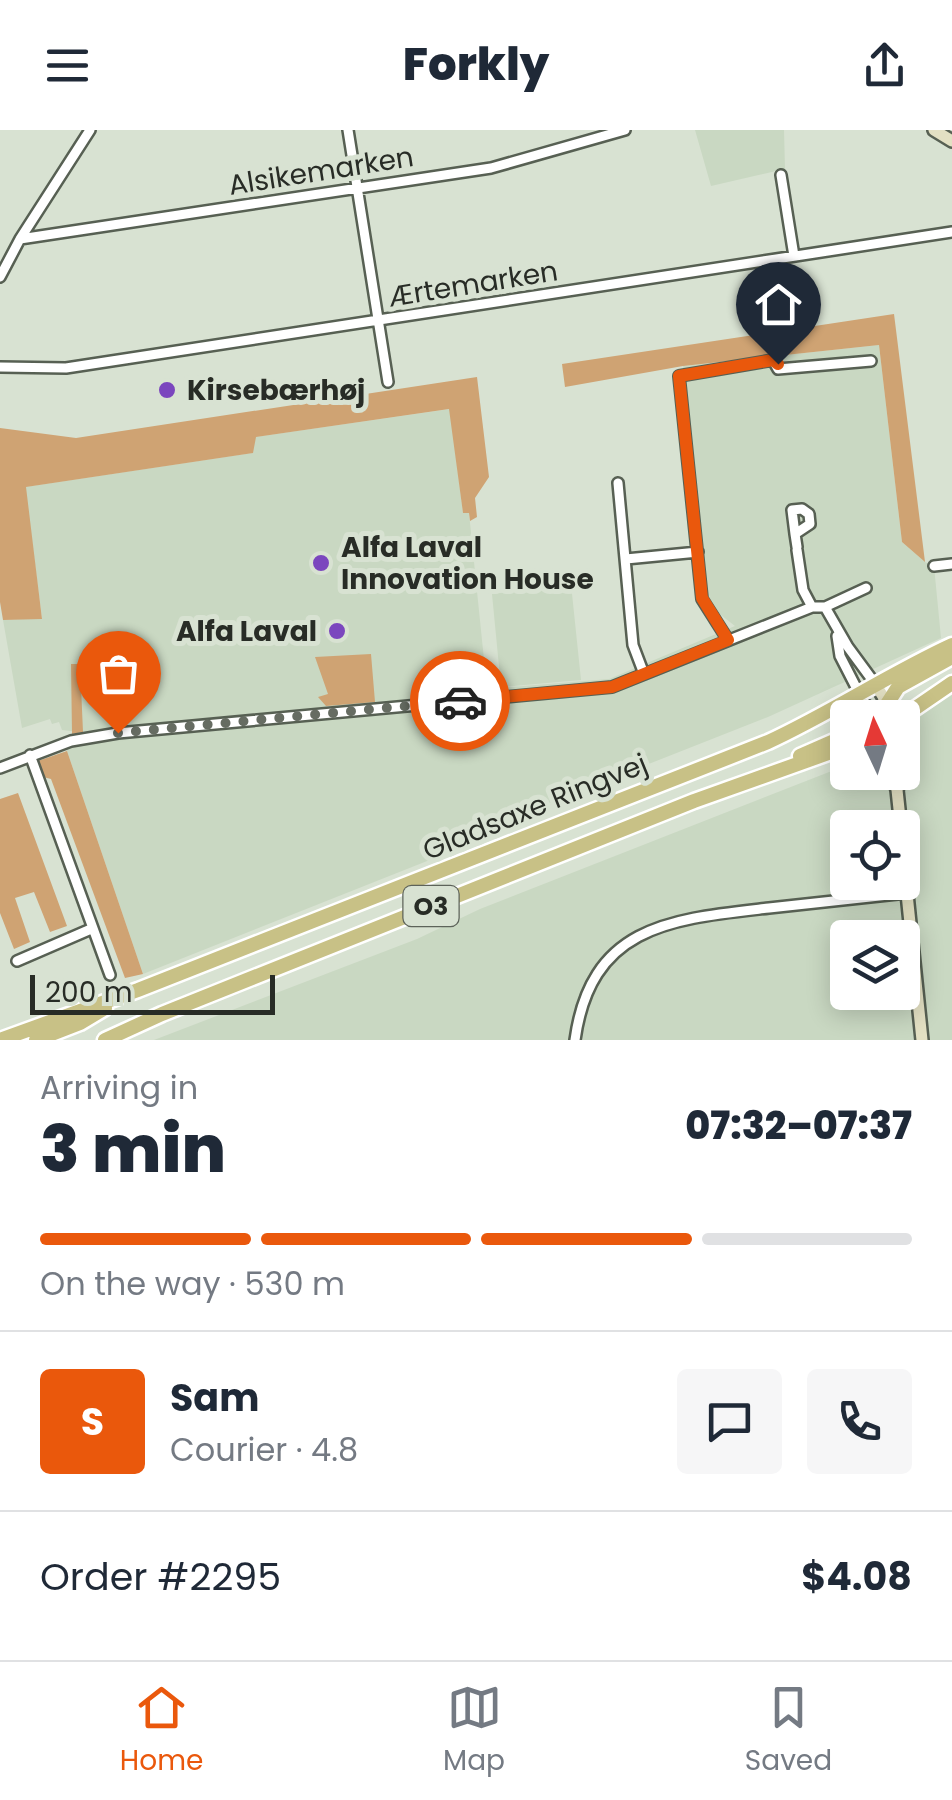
<!DOCTYPE html>
<meta charset="utf-8">
<style>
:root{--surface:#fff;--page:#f6f6f7;--text:#1f2937;--muted:#747a83;--line:#e0e1e3;--accent:#ea580c}
body{margin:0;font-family:Poppins,sans-serif;background:var(--page);color:var(--text);height:100vh;display:flex;flex-direction:column;font-size:38px;white-space:nowrap}
*{box-sizing:border-box;margin:0}
p{font-size:32px;color:var(--muted)}
.icon{flex:none;width:55px;height:55px;fill:none;stroke:currentColor;stroke-width:2;stroke-linecap:round;stroke-linejoin:round}
.map{position:relative;height:910px;overflow:hidden}
.panel{display:flex;flex-direction:column;background:var(--surface);flex:1}
.panel>*{flex:none}
.needle{width:65px;rotate:356deg}
.buttons{position:absolute;left:830px;top:570px;display:grid;gap:20px}
.buttons a{display:grid;place-items:center;width:90px;height:90px;border-radius:10px;background:var(--surface);box-shadow:0 5px 25px #0003;font-size:50px}
.scale{position:absolute;left:30px;bottom:25px;width:245px;box-sizing:border-box;padding-left:10px;border:5px solid #282c26;border-top:0;font-size:28px;line-height:35px;white-space:nowrap;color:#282c26;-webkit-text-stroke:8px #d8e2d2;paint-order:stroke}
.pin{position:absolute;display:grid;place-items:center;width:85px;height:85px;color:#fff;margin:-102px -42px;border-radius:50% 50% 50% 0;rotate:-45deg;box-shadow:0 0 10px #0007}
.pin .icon{rotate:45deg}
.courier{position:absolute;display:grid;place-items:center;width:100px;height:100px;margin:-50px;border:8px solid #ea580c;border-radius:50%;background:#fff;color:#222;box-shadow:0 2px 12px #0007}
.summary em{font-style:normal;font-weight:800}
.summary div{display:flex;flex-direction:column-reverse}
.summary{display:flex;align-items:center;justify-content:space-between;height:170px;padding:0 40px}
h1{font-size:65px;font-weight:800;line-height:75px}
.bar{display:grid;grid-template-columns:repeat(4,1fr);gap:15px 10px;align-content:center;height:120px;padding:0 40px}
.bar i{height:12px;border-radius:8px;background:var(--line)}
.bar .current{background:var(--accent)}
.bar p{grid-column:span 4}
.line{display:flex;align-items:center;gap:25px;padding:0 40px;border-top:2px solid var(--line)}
.line div{flex:1}
.round{display:grid;place-items:center;flex:none;width:105px;height:105px;border-radius:10px;background:var(--page)}
header{display:flex;justify-content:space-between;align-items:center;height:130px;padding:0 40px;background:var(--surface);font-size:45px;font-weight:800}
.menu{display:flex;justify-content:space-around;align-items:center;height:140px;border-top:2px solid var(--line);background:var(--surface);font-size:28px;color:var(--muted)}
.menu a{display:grid;justify-items:center;gap:5px}
.menu .current{color:var(--accent)}
.map>svg:first-child{display:block}
</style>
<header><svg class="icon" aria-label="menu" viewBox="0 0 24 24"><path d="M4 6h16M4 12h16M4 18h16"/></svg>Forkly<svg class="icon" aria-label="share" viewBox="0 0 24 24"><path d="M12 15V3M7 8l5-5 5 5M5 13v7h14v-7"/></svg></header>
<div class="map">
<svg width="952" height="910" viewBox="0 0 952 910">
<rect width="100%" height="100%" fill="#d8e2d2"/>
<path fill="#c9d8c2" fill-rule="evenodd" d="M695 0H784L785 39 711 56Z
M879 215 902 412 925 432 934 436 941 508 768 587 504 691 495 702 480 710 143 844 67 621 63 607 79 602 62 600 59 592 52 594 50 589 22 598 3 490 42 488 25 357 252 323 255 307 450 279 463 383H469L487 559 609 549 735 496 717 482 707 467 683 236Z
M571 454 581 550 501 557 492 464Z
M952 565V910H154L417 809 480 779 847 635 848 642H902L903 596ZM848 698H902V752H848ZM848 808H902V862H848Z"/>
<path fill="#cfa373" d="M894 184 925 432 902 412 879 215 683 236 565 257 562 234Z
M477 247 489 347 475 368 477 387 470 391 469 383H463L449 279 256 307 253 323 26 357 42 489 3 490 0 472V298L76 308Z
M371 524 375 572 326 576 318 567 328 564 315 527Z
M71 534H80L83 602 72 604Z
M67 621 143 844 125 848 51 649 43 647 35 632Z
M18 663 67 796 50 802 34 762 15 768 30 812 14 819 0 783V669Z"/>
<g fill="none" stroke-linecap="round" stroke-linejoin="round">
<defs>
<path id="street" d="M348 0 388 252
M781 45 794 126
M20 109 491 38 625 0
M0 147 20 109 90 0
M0 237 66 238 952 102
M618 353 633 515 644 544
M795 404 792 380 802 379 809 384 810 394 795 404 797 417
M797 420 803 460 812 477
M626 429 698 422
M934 436 952 434
M825 477 866 458
M837 506 840 526 860 565
M728 510 702 469 679 246 773 230 778 239 871 231
M30 625 110 845
M0 638 71 611 118 603 612 557 812 477H825L848 517 876 555
M17 831 91 799
M575 910C591 794 673 789 769 778 815 773 861 768 907 763"/>
<path id="secondary" d="M934 0 952 11
M876 555 896 588
M842 576 865 575 884 588
M892 642 897 660 901 698
M897 660 906 633 902 601
M902 715 922 910"/>
<path id="primary" d="M878 588 898 557 952 527
M901 588 952 553
M800 626 848 605
M0 910 138 860 768 612C831 583 889 544 952 515
M36 910 80 893 105 878
M105 910 162 884 694 671 848 616"/>
</defs>
<use href="#street" stroke="#576053" stroke-width="14"/>
<use href="#secondary" stroke="#576053" stroke-width="16"/>
<use href="#primary" stroke="#fff" stroke-width="19"/>
<use href="#street" stroke="#fff" stroke-width="9"/>
<use href="#secondary" stroke="#e3e0c3" stroke-width="11"/>
<use href="#primary" stroke="#c8c186" stroke-width="14"/>
</g>
<g fill="none" stroke-linecap="round" stroke-linejoin="round">
<path stroke="#666c62" stroke-width="10" stroke-dasharray="0 18" d="M118 603 460 571"/>
<path stroke="#ea580c" stroke-width="12" d="M460 571 612 557 728 510 702 468 679 246 773 230 778 234"/>
</g>
<g fill="#7b46be" stroke="#d8e2d2" stroke-width="4">
<circle cx="167" cy="260" r="10"/>
<circle cx="321" cy="433" r="10"/>
<circle cx="337" cy="501" r="10"/>
</g>
<g text-anchor="middle" dominant-baseline="central" stroke-width="10" stroke-linejoin="round" paint-order="stroke">
<rect fill="#d8e2d2" stroke="#5d635a" stroke-width="2.5" x="403.5" y="756" width="55" height="40" rx="8"/>
<g font-size="25" font-weight="bold" fill="#282c26">
<text x="431" y="776">O3</text>
</g>
<g font-size="28" fill="#282c26" stroke="#d8e2d2">
<text transform="translate(321 41) rotate(-9)">Alsikemarken</text>
<text transform="translate(473 154) rotate(-9)">Ærtemarken</text>
<text transform="translate(535 677) rotate(-22)">Gladsaxe Ringvej</text>
</g>
<g font-size="28" font-weight="bold" fill="#282c26" stroke="#d8e2d2" text-anchor="start">
<text x="187" y="260">Kirsebærhøj</text>
<text x="341" y="417">Alfa Laval<tspan x="341" dy="32">Innovation House</tspan></text>
<text x="317" y="501" text-anchor="end">Alfa Laval</text>
</g>
</g>
</svg>
<div class="buttons">
<a><svg class="needle" viewBox="-14 -14 28 28"><path d="M0-13l5 13h-10z" fill="#e53935"/><path d="M0 13l5-13h-10z" fill="#747a83"/></svg></a>
<a><svg class="icon" aria-label="locate" viewBox="0 0 24 24"><circle cx="12" cy="12" r="6"/><path d="M12 2v4M12 18v4M2 12h4M18 12h4"/></svg></a>
<a><svg class="icon" aria-label="layers" viewBox="0 0 24 24"><path d="M12 4l9 5-9 5-9-5zM3 14l9 5 9-5"/></svg></a>
</div>
<div class="scale">200 m</div>
<div class="pin" style="left:118px;top:603px;background:#ea580c"><svg class="icon" aria-label="bag" viewBox="0 0 24 24"><path d="M5 8h14l-1 12H6zM9 8a3 3 0 0 1 6 0"/></svg></div>
<div class="pin" style="left:778px;top:234px;background:#1f2937"><svg class="icon" aria-label="home" viewBox="0 0 24 24"><path d="M3 11l9-7 9 7M6 9v11h12V9"/></svg></div>
<div class="courier" style="left:460px;top:571px"><svg class="icon" aria-label="car" viewBox="0 0 24 24"><path d="M5 17H2v-5l4-1 3-4h7l3 4 3 1v5h-3M9 17h6M6 11h13"/><circle cx="7" cy="17" r="2"/><circle cx="17" cy="17" r="2"/></svg></div>
</div>
<section class="panel">
<div class="summary"><div><h1>3 min</h1><p>Arriving in</p></div><em>07:32–07:37</em></div>
<div class="bar"><i class="current"></i><i class="current"></i><i class="current"></i><i></i><p>On the way · 530 m</p></div>
<div class="line" style="height:180px"><b class="round" style="background:var(--accent);color:#fff">S</b><div><b>Sam</b><p>Courier · 4.8</p></div><a class="round"><svg class="icon" aria-label="chat" viewBox="0 0 24 24"><path d="M4 5h16v11H9l-5 4z"/></svg></a><a class="round"><svg class="icon" aria-label="phone" viewBox="0 0 24 24"><path d="M5 4h4l2 5-3 2q2 4 5 5l2-3 5 2v4C11 20 4 13 5 4z"/></svg></a></div>
<div class="line" style="height:130px"><div>Order #2295</div><b>$4.08</b></div>
</section>
<nav class="menu">
<a class="current"><svg class="icon" aria-label="home" viewBox="0 0 24 24"><path d="M3 11l9-7 9 7M6 9v11h12V9"/></svg>Home</a>
<a><svg class="icon" aria-label="map" viewBox="0 0 24 24"><path d="M3 6l6-2 6 2 6-2v14l-6 2-6-2-6 2zM9 4v14M15 6v14"/></svg>Map</a>
<a><svg class="icon" aria-label="saved" viewBox="0 0 24 24"><path d="M7 4h10v16l-5-4-5 4z"/></svg>Saved</a>
</nav>
